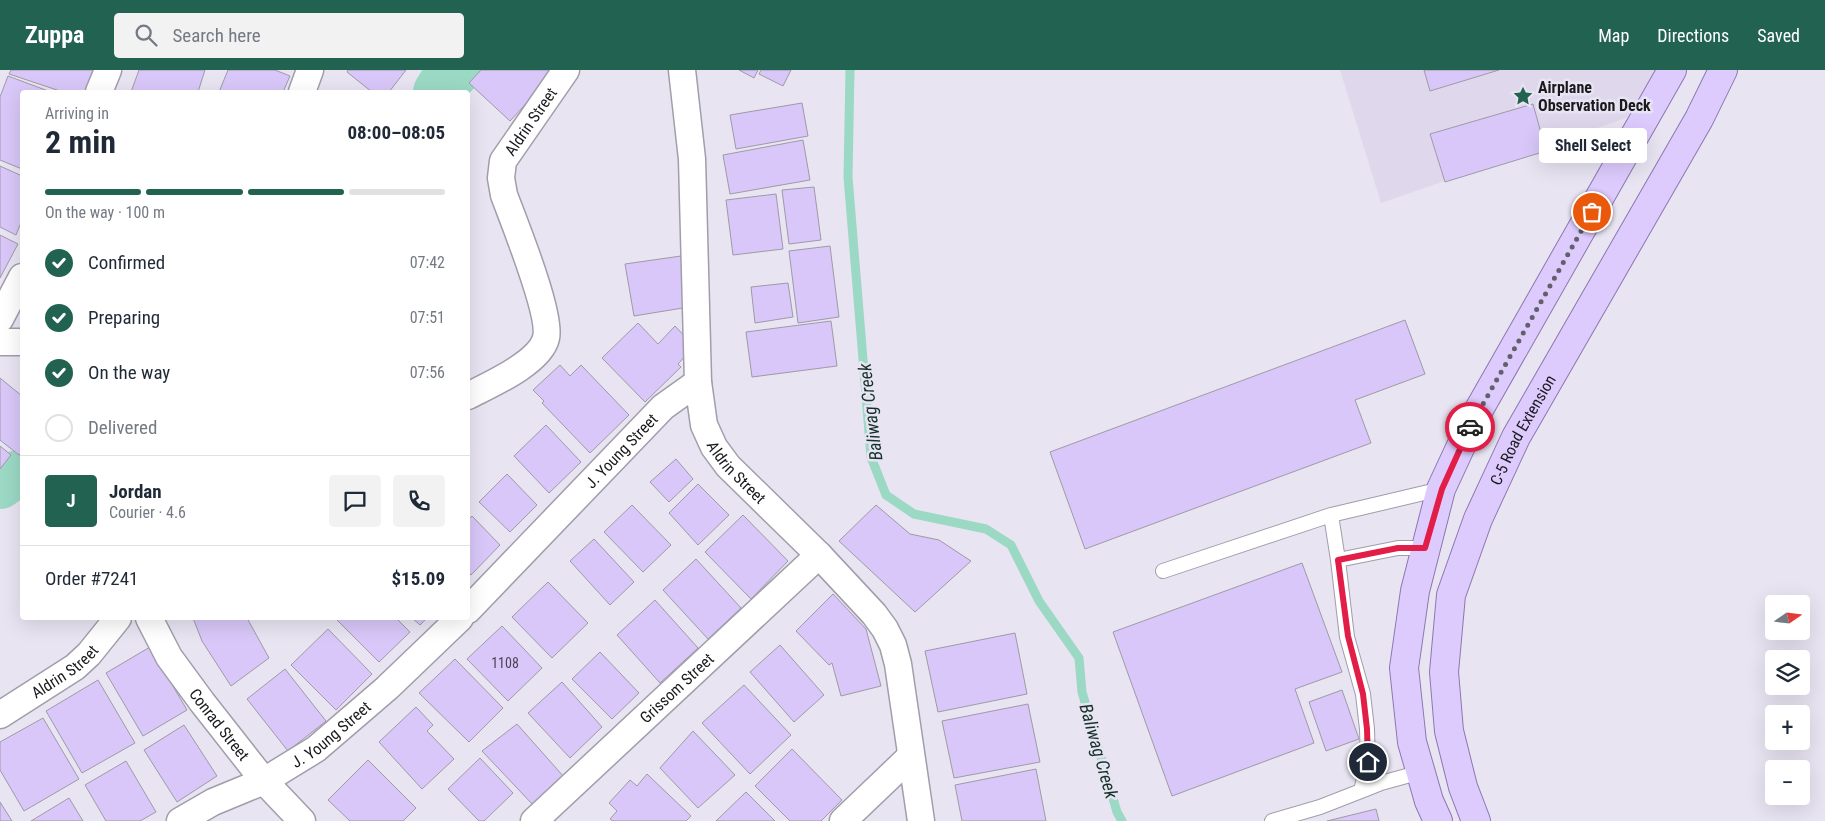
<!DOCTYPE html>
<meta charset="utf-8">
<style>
:root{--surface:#fff;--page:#f2f2f3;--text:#1f2937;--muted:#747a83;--line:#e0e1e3;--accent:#216251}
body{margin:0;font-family:"Roboto Condensed",sans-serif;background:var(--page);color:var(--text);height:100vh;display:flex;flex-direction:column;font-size:19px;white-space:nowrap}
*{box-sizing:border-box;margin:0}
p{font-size:16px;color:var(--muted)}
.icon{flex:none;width:28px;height:28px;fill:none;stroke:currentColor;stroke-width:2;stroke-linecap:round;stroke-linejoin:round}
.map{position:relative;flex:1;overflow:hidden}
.drawer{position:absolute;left:20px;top:20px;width:450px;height:530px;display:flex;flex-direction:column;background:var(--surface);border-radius:5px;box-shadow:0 5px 20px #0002}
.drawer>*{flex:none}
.needle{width:32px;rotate:76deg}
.controls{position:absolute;left:1765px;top:525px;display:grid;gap:10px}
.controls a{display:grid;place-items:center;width:45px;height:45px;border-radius:5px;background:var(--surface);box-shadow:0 5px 20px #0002;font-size:25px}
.pin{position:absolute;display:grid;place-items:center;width:42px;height:42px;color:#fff;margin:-21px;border:2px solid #fff;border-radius:50%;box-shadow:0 1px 5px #0007}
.courier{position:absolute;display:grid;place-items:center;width:50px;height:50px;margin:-25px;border:4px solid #e11d48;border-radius:50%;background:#fff;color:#222;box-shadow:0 1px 6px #0007}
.bubble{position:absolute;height:35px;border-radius:5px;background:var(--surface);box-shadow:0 5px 20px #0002;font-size:16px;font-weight:700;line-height:35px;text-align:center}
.head em{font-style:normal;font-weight:700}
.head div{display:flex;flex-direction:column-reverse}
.head{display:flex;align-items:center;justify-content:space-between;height:85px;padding:0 25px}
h1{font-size:32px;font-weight:700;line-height:38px}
.bar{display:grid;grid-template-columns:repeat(4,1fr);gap:8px 5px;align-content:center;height:60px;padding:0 25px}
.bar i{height:6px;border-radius:4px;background:var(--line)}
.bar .selected{background:var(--accent)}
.bar p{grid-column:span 4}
.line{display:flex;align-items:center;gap:12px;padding:0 25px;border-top:1px solid var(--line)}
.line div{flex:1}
.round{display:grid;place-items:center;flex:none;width:52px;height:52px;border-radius:5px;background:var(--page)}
ol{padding:0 25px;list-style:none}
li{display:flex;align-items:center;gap:15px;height:55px}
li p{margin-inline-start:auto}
li .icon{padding:5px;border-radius:50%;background:var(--accent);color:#fff;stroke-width:4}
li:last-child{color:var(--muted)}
li i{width:28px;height:28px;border:2px solid var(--line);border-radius:50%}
header{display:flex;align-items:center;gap:30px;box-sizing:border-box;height:70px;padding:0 25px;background:var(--accent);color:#fff}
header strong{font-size:24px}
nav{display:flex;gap:28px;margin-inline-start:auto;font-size:18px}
.search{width:350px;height:45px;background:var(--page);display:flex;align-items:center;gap:12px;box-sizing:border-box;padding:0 18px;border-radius:5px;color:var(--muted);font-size:19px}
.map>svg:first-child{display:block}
</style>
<header>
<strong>Zuppa</strong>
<div class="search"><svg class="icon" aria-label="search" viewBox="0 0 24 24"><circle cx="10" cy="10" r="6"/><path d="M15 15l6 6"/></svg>Search here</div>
<nav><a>Map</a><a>Directions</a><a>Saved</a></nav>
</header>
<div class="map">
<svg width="1825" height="751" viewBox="0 0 1825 751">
<rect width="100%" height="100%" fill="#e8e4f2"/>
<path fill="#dfd8ed" d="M1340 0H1656L1626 48 1381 133Z"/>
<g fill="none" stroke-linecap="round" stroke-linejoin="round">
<path stroke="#9bd9c5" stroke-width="9" d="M850 0 848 107 871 387 886 425 914 444 986 459 1011 475 1039 531 1079 588 1082 622 1117 742 1122 751"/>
<path stroke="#9bd9c5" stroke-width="50" d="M438 22 443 14 457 0
M0 414 8 408 22 404"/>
</g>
<path fill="#d8c7f8" stroke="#9e9aa6" d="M11 0H94L86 22H63L9 4Z
M139 0H205L198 22H131Z
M228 0H275L290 6 283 22H219Z
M348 0H406L389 22H372L347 2Z
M481 0H557L510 51 469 13Z
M739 0H758L754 8Z
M761 0H791L783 16 759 4Z
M1424 0H1499L1430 21Z
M8 6 51 22H22V99L0 90V27Z
M802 33 808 66 736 79 730 45Z
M1533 34 1546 81 1445 112 1430 64Z
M803 70 810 110 730 124 723 85Z
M0 96 22 106V150L16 165 0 157Z
M814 117 821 170 789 174 782 120Z
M776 124 783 179 733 185 726 130Z
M0 165 18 174 0 208Z
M830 176 839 247 798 253 789 181Z
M681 186 689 237 634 246 625 194Z
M788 213 793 247 755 253 751 217Z
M1405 250 1425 304 1355 330 1371 373 1085 479 1050 382Z
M831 251 837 296 752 307 746 262Z
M638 253 658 274 675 256 694 276 678 294 681 297 645 332 602 288Z
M560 295 570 306 581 295 629 345 590 383 542 333 544 331 533 320Z
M0 308 22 326V381L19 385 0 370Z
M546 355 581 392 549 423 514 386Z
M0 376 11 385 0 399Z
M676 389 693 409 669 432 650 412Z
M507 404 537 435 510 462 479 432Z
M698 414 729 445 698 475 669 443Z
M632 435 671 475 643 502 604 462Z
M876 435 910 464 939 470 971 491 915 542 839 471Z
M743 445 788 491 751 529 705 482Z
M472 446 500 475 471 505 468 501V450Z
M594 469 634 512 610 535 570 491Z
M696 489 741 538 708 569 663 520Z
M1302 493 1342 602 1295 619 1314 673 1172 726 1113 562Z
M548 512 588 553 552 588 512 547Z
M833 524 866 559 881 616 841 626 832 593 829 595 796 561Z
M655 530 698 578 660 613 617 565Z
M193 548H247L269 588 231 616 202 571Z
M335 548H396L410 562 379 592Z
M412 548H427L420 555Z
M502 556 542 598 508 631 467 589Z
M328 559 372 604 336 640 291 595Z
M1015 563 1027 624 938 642 925 581Z
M780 575 824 625 794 652 750 602Z
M150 577 187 640 143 666 106 603Z
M600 582 639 623 612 649 572 609Z
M455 589 503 638 469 672 419 623Z
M285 599 326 651 288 681 247 629Z
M98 610 135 673 82 703 46 641Z
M562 612 602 657 570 688 528 643Z
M744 615 791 665 750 704 702 653Z
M1342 620 1359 669 1326 681 1309 632Z
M1028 634 1040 692 954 708 942 651Z
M416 637 433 655 427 661 454 689 422 719 379 672Z
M43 648 79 709 24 741 0 700V672Z
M517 654 564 707 534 736 482 681Z
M184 655 217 706 177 732 144 680Z
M693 661 735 705 698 738 660 698Z
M792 679 842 730 821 751H790L755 716Z
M480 688 513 723 484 751H479L448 719Z
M368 690 416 738 403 751H350L328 730Z
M126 691 156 742 140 751H106L85 715Z
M1036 699 1046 751H962L955 715Z
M647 704 691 746 686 751H613L610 749 617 741 609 733 630 710 637 716Z
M746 722 775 751H716Z
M69 728 83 751H31Z
M0 732 12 751H0Z
M1376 739 1379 751H1327Z"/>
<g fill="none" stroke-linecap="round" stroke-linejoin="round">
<defs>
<path id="service" d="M1425 478H1398L1338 490 1331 445 1441 419
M1163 501 1331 445
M1361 721 1381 713 1421 702
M1272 751 1320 737 1361 721 1368 692 1367 659 1363 624 1347 567 1338 490"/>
<g id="minor">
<path id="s1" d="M682 0 692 89 698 312 704 355 714 377 728 396 819 485 874 544 885 559 893 575 898 594 921 751"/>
<path d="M99 22 108 0"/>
<path d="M302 22 310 0"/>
<path d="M0 249 22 207"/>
<path d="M0 272H22"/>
<path id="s2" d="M468 326C489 315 540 293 546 268 552 245 514 152 504 125L501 108 503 91 566 0"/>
<path id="s3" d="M468 540 663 337 698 312"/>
<path id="s4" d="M149 548 169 587 202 632 264 711 302 751"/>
<path id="s5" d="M0 645 75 597 89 584 118 548"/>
<path id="s6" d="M180 751 213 732 264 711 316 679 387 618 460 548"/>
<path id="s7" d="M534 751 819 485"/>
<path d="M843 751 911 686"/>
</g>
<g id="primary">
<path d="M1438 751 1429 731 1412 672 1404 598 1415 521 1441 419 1473 350 1672 0"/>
<path id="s8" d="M1476 751 1463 717 1449 661 1444 602 1451 525 1478 449 1516 367 1699 49 1723 0"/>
</g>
</defs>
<use href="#service" stroke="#a19daa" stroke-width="16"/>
<use href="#minor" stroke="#a19daa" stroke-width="29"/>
<use href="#primary" stroke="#8b77af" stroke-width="30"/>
<use href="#service" stroke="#fff" stroke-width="14"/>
<use href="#minor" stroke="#fff" stroke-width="26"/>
<use href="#primary" stroke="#decbfe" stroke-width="28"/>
</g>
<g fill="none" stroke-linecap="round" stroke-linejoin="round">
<path stroke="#626068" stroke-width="5" stroke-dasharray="0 9" d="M1470 357 1592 142"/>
<path stroke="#e11d48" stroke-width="6" d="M1368 692 1367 659 1363 624 1348 566 1338 490 1398 478H1425L1442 419 1470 357"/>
</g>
<defs>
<symbol id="sight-bare" viewBox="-9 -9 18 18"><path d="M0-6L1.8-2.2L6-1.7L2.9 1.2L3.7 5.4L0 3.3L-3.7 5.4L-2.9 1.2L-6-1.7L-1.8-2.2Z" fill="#216251" stroke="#e8e4f2" stroke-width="2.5" paint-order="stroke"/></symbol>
</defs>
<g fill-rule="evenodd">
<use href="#sight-bare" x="1509" y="12" width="28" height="28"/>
</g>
<g text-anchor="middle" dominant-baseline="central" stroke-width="5" stroke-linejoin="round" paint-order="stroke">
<g font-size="14" fill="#4a4454">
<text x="505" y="593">1108</text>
</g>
<g font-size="16" font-weight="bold" fill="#1a191d" stroke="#e8e4f2" text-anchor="start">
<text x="1538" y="17">Airplane<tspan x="1538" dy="18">Observation Deck</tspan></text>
</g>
<g font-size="16" fill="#1a191d" stroke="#e8e4f2">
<text stroke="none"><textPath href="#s2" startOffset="332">Aldrin Street</textPath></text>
<text stroke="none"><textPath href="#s8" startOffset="411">C-5 Road Extension</textPath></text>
<text stroke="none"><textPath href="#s3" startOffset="221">J. Young Street</textPath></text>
<text stroke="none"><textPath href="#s1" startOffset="414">Aldrin Street</textPath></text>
<text stroke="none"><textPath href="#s5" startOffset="78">Aldrin Street</textPath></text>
<text stroke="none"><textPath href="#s7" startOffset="195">Grissom Street</textPath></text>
<text stroke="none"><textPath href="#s4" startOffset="128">Conrad Street</textPath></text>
<text stroke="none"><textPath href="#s6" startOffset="175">J. Young Street</textPath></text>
</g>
<g font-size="18" font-style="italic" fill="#143229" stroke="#e8e4f2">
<text transform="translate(870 342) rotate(-97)">Baliwag Creek</text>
<text transform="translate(1099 681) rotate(74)">Baliwag Creek</text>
</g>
</g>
</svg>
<div class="controls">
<a><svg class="needle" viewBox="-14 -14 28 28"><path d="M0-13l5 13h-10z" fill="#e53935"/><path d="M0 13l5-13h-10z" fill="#747a83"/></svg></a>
<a><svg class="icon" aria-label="layers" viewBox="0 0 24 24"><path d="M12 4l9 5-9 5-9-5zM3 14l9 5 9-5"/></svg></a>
<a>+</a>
<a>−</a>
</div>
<div class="pin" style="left:1592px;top:142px;background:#ea580c"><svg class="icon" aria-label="bag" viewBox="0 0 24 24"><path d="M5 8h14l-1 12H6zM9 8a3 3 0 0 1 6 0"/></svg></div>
<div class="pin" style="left:1368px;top:692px;background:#1f2937"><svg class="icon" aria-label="home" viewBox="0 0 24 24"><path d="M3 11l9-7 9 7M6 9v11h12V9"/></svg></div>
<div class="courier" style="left:1470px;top:357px"><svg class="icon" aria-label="car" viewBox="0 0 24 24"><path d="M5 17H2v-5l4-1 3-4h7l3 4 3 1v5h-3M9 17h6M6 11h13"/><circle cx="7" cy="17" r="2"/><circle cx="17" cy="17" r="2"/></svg></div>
<div class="bubble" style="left:1539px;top:58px;width:108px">Shell Select</div>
<section class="drawer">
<div class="head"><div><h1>2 min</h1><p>Arriving in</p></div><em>08:00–08:05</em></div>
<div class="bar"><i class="selected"></i><i class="selected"></i><i class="selected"></i><i></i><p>On the way · 100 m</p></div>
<ol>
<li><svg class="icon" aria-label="check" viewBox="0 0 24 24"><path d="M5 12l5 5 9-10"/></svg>Confirmed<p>07:42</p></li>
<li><svg class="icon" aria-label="check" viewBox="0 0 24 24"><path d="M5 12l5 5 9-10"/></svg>Preparing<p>07:51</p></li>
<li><svg class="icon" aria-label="check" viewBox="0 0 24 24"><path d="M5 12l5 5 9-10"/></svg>On the way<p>07:56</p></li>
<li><i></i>Delivered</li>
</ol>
<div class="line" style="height:90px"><b class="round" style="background:var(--accent);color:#fff">J</b><div><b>Jordan</b><p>Courier · 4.6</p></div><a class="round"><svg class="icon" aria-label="chat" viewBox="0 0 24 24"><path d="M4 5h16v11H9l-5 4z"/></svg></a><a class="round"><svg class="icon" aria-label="phone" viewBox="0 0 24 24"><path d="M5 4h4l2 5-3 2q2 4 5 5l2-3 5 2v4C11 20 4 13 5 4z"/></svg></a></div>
<div class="line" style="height:65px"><div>Order #7241</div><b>$15.09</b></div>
</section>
</div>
